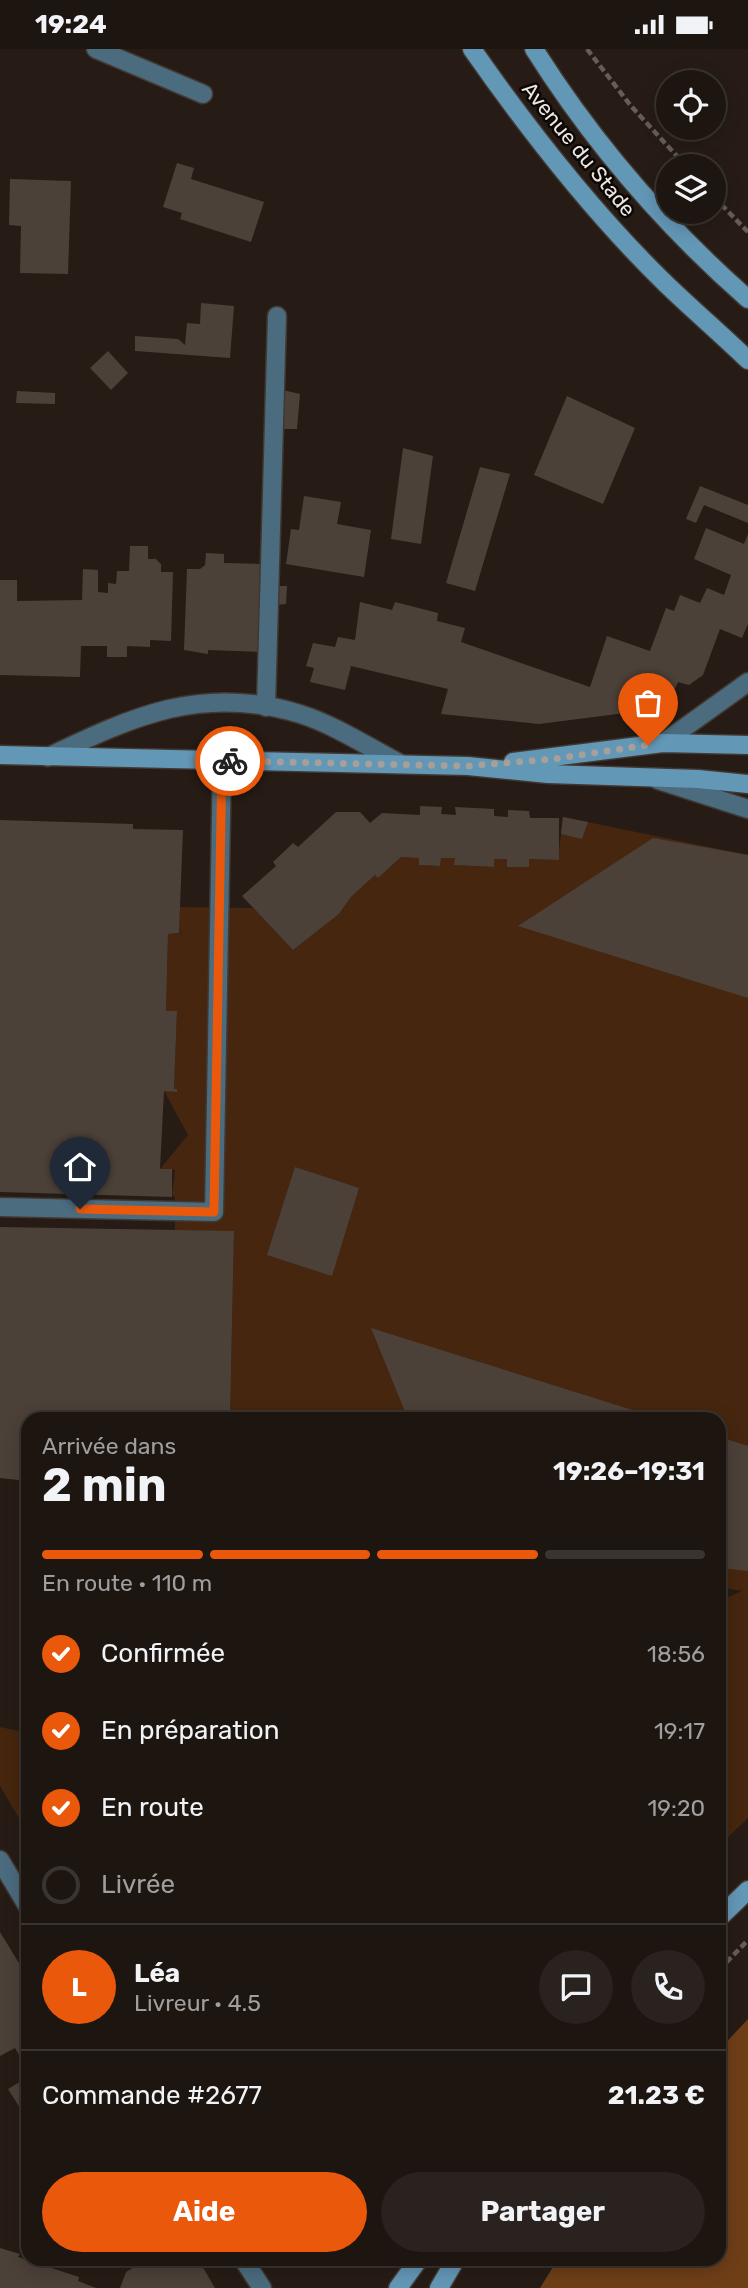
<!DOCTYPE html>
<html lang="fr">
<meta charset="utf-8">
<style>
:root{--surface:#1c1510;--page:#29221e;--text:#f1f3f6;--muted:#a09f9f;--line:#3a3430;--accent:#ea580c}
body{margin:0;font-family:Rubik,sans-serif;background:var(--page);color:var(--text);height:100vh;display:flex;flex-direction:column;font-size:26px;white-space:nowrap}
*{box-sizing:border-box;margin:0}
p{font-size:23px;color:var(--muted)}
.icon{flex:none;width:38px;height:38px;fill:none;stroke:currentColor;stroke-width:2;stroke-linecap:round;stroke-linejoin:round}
.map{position:relative;flex:1;overflow:hidden}
.panel{position:absolute;left:21px;top:1363px;width:705px;height:854px;display:flex;flex-direction:column;background:var(--surface);border-radius:21px;box-shadow:0 4px 18px #0003,0 0 0 2px var(--line)}
.panel>*{flex:none}
.buttons{position:absolute;left:656px;top:21px;display:grid;gap:14px}
.buttons a{display:grid;place-items:center;width:70px;height:70px;border-radius:50%;background:var(--surface);box-shadow:0 4px 18px #0003,0 0 0 2px var(--line);font-size:35px}
.pin{position:absolute;display:grid;place-items:center;width:60px;height:60px;color:#fff;margin:-72px -30px;border-radius:50% 50% 50% 0;rotate:-45deg;box-shadow:0 0 7px #0007}
.pin .icon{rotate:45deg}
.courier{position:absolute;display:grid;place-items:center;width:70px;height:70px;margin:-35px;border:5px solid #ea580c;border-radius:50%;background:#fff;color:#222;box-shadow:0 2px 9px #0007}
.head em{font-style:normal;font-weight:700}
.head div{display:flex;flex-direction:column-reverse}
.head{display:flex;align-items:center;justify-content:space-between;height:119px;padding:0 21px}
h1{font-size:46px;font-weight:700;line-height:52px}
.bar{display:grid;grid-template-columns:repeat(4,1fr);gap:10px 7px;align-content:center;height:84px;padding:0 21px}
.bar i{height:9px;border-radius:5px;background:var(--line)}
.bar .current{background:var(--accent)}
.bar p{grid-column:span 4}
.line{display:flex;align-items:center;gap:18px;padding:0 21px;border-top:2px solid var(--line)}
.line div{flex:1}
.round{display:grid;place-items:center;flex:none;width:74px;height:74px;border-radius:37px;background:var(--page)}
ol{padding:0 21px;list-style:none}
li{display:flex;align-items:center;gap:21px;height:77px}
li p{margin-inline-start:auto}
li .icon{padding:7px;border-radius:50%;background:var(--accent);color:#fff;stroke-width:4}
li:last-child{color:var(--muted)}
li i{width:38px;height:38px;border:4px solid var(--line);border-radius:50%}
.primary-button{display:flex;gap:14px;margin-top:auto;padding:14px 21px}
.primary-button a{flex:1;height:80px;border-radius:42px;background:var(--accent);color:#fff;font-size:28px;font-weight:700;line-height:80px;text-align:center}
.primary-button a+a{background:var(--page);color:var(--text)}
.status{display:flex;justify-content:space-between;align-items:center;height:49px;padding:0 35px;background:var(--surface);direction:ltr}
.status svg{height:19px;fill:currentColor}
.map>svg:first-child{display:block}
</style>
<div class="status"><b>19:24</b><svg viewBox="0 0 49 12"><path d="M0 12V9h3v3zM5 12V6h3v6zM10 12V3h3v9zM15 12V0h3v12zM26 1h20v11H26zM47 4h2v5h-2z"/></svg></div>
<div class="map">
<svg width="748" height="2239" viewBox="0 0 748 2239">
<rect width="100%" height="100%" fill="#261c15"/>
<path fill="#46260e" d="M563 768 748 806V1769L719 1797V1552L742 1542 719 1538V1370H230L234 1183 175 1181V1148L172 1146 175 1121 160 1120 188 1086 164 1042 177 1040H174L177 962H166L168 885 182 884 179 883 180 858 253 859 293 901 339 865 351 848 375 826 378 829 401 808 419 809 420 816 440 817 441 809H455V816L493 818 494 810H507V818H529V810L558 811Z
M0 1678 28 1684V1765L20 1771 0 1737Z"/>
<path fill="#6e3e17" d="M748 1970V2239H540L558 2210H719V2001Z"/>
<path fill="#4c4139" d="M177 114 194 119 191 130 264 153 251 193 180 170 182 164 163 158Z
M10 130 71 132 68 225 20 224 21 177 9 176Z
M201 254 234 257 230 309 135 302V287L178 290 185 296 187 274 200 275Z
M108 302 128 324 111 341 90 319Z
M283 341 300 345 297 380H283Z
M17 342 55 344V355L16 354Z
M567 347 635 379 603 455 534 426Z
M403 399 433 407 421 495 391 490Z
M480 418 510 425 475 542 446 534Z
M700 437 748 456V474L704 456 696 474 686 470Z
M304 447 341 453 337 475 371 481 364 528 286 515 291 480 299 481Z
M706 479 744 495 748 485V575L742 589 720 580 703 626 689 636 678 633 672 647 655 660 637 654 633 663 539 675 441 665 448 640 351 617 345 641 310 633 314 619 306 617 313 594 335 598 338 588 355 591 360 553 392 561 395 553 438 564 437 572 465 579 461 593 590 638 607 587 650 602 666 559 674 562 680 546 700 554 707 539 724 546 731 526 694 510Z
M130 497H148V510H156L161 515V523H173L171 592 150 591V598L127 597V608H107V597H81L80 628 0 626V531H17V552L82 551 83 520 98 521V543L108 544V534L116 535 117 522H129Z
M206 504 224 505V514L263 515 260 603 208 601V605L184 601 187 520H200L205 516Z
M277 537H287L286 555 276 556Z
M420 757 442 758 441 765 456 766 455 758 494 760V767L508 768V761L529 762 530 769H559V811L529 810V818H507V810H494V818L454 816 455 809H441L440 817 419 816V809L401 808 378 829 375 826 351 848 339 865 293 901 242 847 276 817 273 813 293 794 298 798 336 763H360L370 774 382 764 420 766Z
M563 768 588 773 582 790 561 785Z
M0 771 133 775V780L183 781 179 884 168 885 166 962H177L174 1040H177V1043L164 1042 160 1120H172V1148L0 1143Z
M653 789 748 806V949L518 877Z
M295 1118 359 1139 332 1227 267 1206Z
M0 1178 234 1182 230 1370H28V1432L0 1429Z
M371 1279 661 1370H408Z
M719 1388 748 1397V1522L719 1519Z
M0 1883 28 1929V2021L15 1999 0 2007Z
M28 2028V2065L25 2067 8 2040Z
M0 2199 20 2205 18 2208 79 2228 78 2232 96 2239H0Z
M147 2210H198L215 2239H120L126 2223Z"/>
<g fill="none" stroke-linecap="round" stroke-linejoin="round">
<defs>
<path id="lane" d="M266 658 277 267
M658 731 748 760
M0 1158 214 1163 222 711"/>
<path id="street" d="M96 0 203 45
M663 694 748 633
M48 708C134 667 202 635 300 665 335 676 368 698 401 715
M0 1811 28 1858
M243 2210 262 2239"/>
<path id="secondary" d="M472 0C530 83 593 164 666 235 693 261 721 285 748 311
M534 0C592 92 666 178 748 250
M0 706 468 717 548 725 698 730 748 735
M513 713 663 694 748 696
M719 1869 748 1841
M398 2239 419 2210
M439 2239 456 2210"/>
</defs>
<use href="#lane" stroke="#423832" stroke-width="21"/>
<use href="#street" stroke="#423832" stroke-width="21"/>
<use href="#secondary" stroke="#423832" stroke-width="21"/>
<path stroke="#665d57" stroke-width="4.5" stroke-dasharray="7 3.5" stroke-linecap="butt" d="M587 0 631 57 686 117
M714 148 748 183
M719 1921 748 1891"/>
<use href="#lane" stroke="#4b6b7e" stroke-width="18"/>
<use href="#street" stroke="#4b6b7e" stroke-width="18"/>
<use href="#secondary" stroke="#6397b6" stroke-width="18"/>
</g>
<g fill="none" stroke-linecap="round" stroke-linejoin="round">
<path stroke="#a79f9a" stroke-width="7" stroke-dasharray="0 12.6" d="M230 712 468 717 553 710 648 696"/>
<path stroke="#ea580c" stroke-width="9" d="M80 1160 214 1163 222 712H230"/>
</g>
<g text-anchor="middle" dominant-baseline="central" stroke-width="5" stroke-linejoin="round" paint-order="stroke">
<g font-size="21" fill="#ede6e1" stroke="#0b0705">
<text transform="translate(579 100) rotate(51)">Avenue du Stade</text>
</g>
</g>
</svg>
<div class="buttons">
<a><svg class="icon" aria-label="locate" viewBox="0 0 24 24"><circle cx="12" cy="12" r="6"/><path d="M12 2v4M12 18v4M2 12h4M18 12h4"/></svg></a>
<a><svg class="icon" aria-label="layers" viewBox="0 0 24 24"><path d="M12 4l9 5-9 5-9-5zM3 14l9 5 9-5"/></svg></a>
</div>
<div class="pin" style="left:648px;top:696px;background:#ea580c"><svg class="icon" aria-label="bag" viewBox="0 0 24 24"><path d="M5 8h14l-1 12H6zM9 8a3 3 0 0 1 6 0"/></svg></div>
<div class="pin" style="left:80px;top:1160px;background:#1f2937"><svg class="icon" aria-label="home" viewBox="0 0 24 24"><path d="M3 11l9-7 9 7M6 9v11h12V9"/></svg></div>
<div class="courier" style="left:230px;top:712px"><svg class="icon" aria-label="bike" viewBox="0 0 24 24"><circle cx="6" cy="16" r="4"/><circle cx="18" cy="16" r="4"/><path d="M6 16l4-8h5l3 8M10 8l3 8H6M13 5h3"/></svg></div>
<section class="panel">
<div class="head"><div><h1>2 min</h1><p>Arrivée dans</p></div><em>19:26–19:31</em></div>
<div class="bar"><i class="current"></i><i class="current"></i><i class="current"></i><i></i><p>En route · 110 m</p></div>
<ol>
<li><svg class="icon" aria-label="check" viewBox="0 0 24 24"><path d="M5 12l5 5 9-10"/></svg>Confirmée<p>18:56</p></li>
<li><svg class="icon" aria-label="check" viewBox="0 0 24 24"><path d="M5 12l5 5 9-10"/></svg>En préparation<p>19:17</p></li>
<li><svg class="icon" aria-label="check" viewBox="0 0 24 24"><path d="M5 12l5 5 9-10"/></svg>En route<p>19:20</p></li>
<li><i></i>Livrée</li>
</ol>
<div class="line" style="height:126px"><b class="round" style="background:var(--accent);color:#fff">L</b><div><b>Léa</b><p>Livreur · 4.5</p></div><a class="round"><svg class="icon" aria-label="chat" viewBox="0 0 24 24"><path d="M4 5h16v11H9l-5 4z"/></svg></a><a class="round"><svg class="icon" aria-label="phone" viewBox="0 0 24 24"><path d="M5 4h4l2 5-3 2q2 4 5 5l2-3 5 2v4C11 20 4 13 5 4z"/></svg></a></div>
<div class="line" style="height:91px"><div>Commande #2677</div><b>21.23 €</b></div>
<div class="primary-button"><a>Aide</a><a>Partager</a></div>
</section>
</div>
